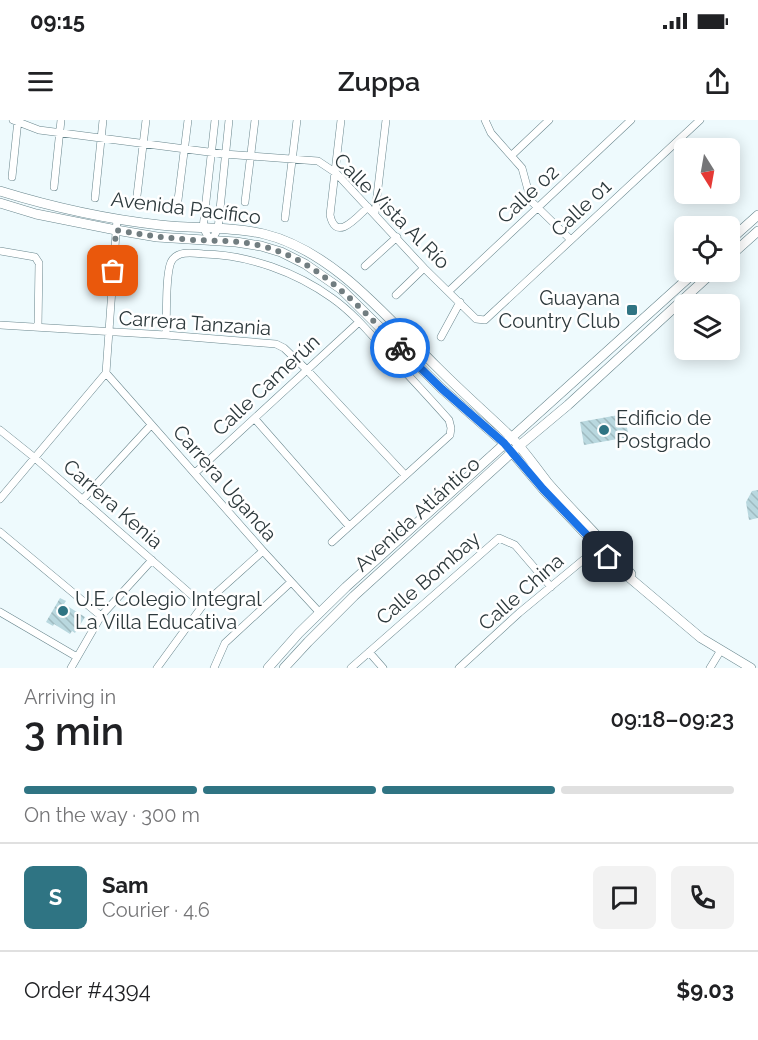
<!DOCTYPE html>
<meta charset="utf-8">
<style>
:root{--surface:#fff;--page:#f2f2f2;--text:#202124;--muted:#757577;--line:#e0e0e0;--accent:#2f7483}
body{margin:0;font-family:Raleway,sans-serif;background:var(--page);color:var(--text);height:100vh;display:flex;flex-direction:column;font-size:22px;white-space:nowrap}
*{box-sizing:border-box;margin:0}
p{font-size:20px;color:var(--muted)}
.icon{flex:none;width:33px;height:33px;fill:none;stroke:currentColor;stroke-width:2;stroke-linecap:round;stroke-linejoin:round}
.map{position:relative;height:548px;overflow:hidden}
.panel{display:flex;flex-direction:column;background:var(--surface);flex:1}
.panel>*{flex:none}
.needle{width:39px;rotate:169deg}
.buttons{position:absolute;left:674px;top:18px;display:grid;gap:12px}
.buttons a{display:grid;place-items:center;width:66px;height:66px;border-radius:9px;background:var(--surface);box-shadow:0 3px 15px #0003;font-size:30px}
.pin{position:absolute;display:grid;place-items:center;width:51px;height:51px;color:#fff;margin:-26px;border-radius:12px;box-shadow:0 3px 9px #0006}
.courier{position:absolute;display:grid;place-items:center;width:60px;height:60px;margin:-30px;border:4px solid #1a73e8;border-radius:50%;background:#fff;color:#222;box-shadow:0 2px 8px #0007}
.head em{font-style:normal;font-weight:600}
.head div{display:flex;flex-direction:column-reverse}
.head{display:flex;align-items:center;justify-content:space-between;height:102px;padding:0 24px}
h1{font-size:39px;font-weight:600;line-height:45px}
.bar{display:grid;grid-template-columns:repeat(4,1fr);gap:9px 6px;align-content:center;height:72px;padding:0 24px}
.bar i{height:8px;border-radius:4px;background:var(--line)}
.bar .active{background:var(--accent)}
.bar p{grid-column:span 4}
.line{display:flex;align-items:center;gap:15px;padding:0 24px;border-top:2px solid var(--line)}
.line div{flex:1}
.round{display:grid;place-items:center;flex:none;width:63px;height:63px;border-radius:9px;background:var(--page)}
.status{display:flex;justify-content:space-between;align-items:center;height:42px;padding:0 30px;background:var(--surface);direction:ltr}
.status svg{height:16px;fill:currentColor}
header{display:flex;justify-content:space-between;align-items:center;height:78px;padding:0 24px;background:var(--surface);font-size:27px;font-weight:600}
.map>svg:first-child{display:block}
</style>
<div class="status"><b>09:15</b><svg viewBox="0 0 49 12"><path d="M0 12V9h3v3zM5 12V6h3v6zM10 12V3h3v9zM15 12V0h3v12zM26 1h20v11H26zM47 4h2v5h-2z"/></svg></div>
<header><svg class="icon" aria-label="menu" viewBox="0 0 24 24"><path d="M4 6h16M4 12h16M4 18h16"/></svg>Zuppa<svg class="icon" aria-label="share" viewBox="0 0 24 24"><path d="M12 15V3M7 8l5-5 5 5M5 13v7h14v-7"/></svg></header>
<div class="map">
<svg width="758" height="548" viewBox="0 0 758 548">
<defs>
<pattern id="building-back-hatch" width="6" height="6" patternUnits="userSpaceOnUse" patternTransform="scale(1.5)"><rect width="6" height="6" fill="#b9d8df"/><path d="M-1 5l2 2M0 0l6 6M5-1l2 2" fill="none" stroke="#9fbac0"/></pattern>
</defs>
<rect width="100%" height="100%" fill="#eefafd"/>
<path fill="url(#building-back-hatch)" d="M624 294 629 317 584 325 580 302Z
M758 370V398L749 400 746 382 752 371Z
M60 478 66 481 64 484 85 497 75 513 72 511 70 514 54 504 53 506 46 502Z"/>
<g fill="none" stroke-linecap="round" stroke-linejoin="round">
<defs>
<path id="street" d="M13 0 39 10 224 34 318 41 336 53 424 148 476 199 485 200 700 0
M215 0 203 108 211 121 218 109 229 0
M341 0 330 95C336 123 357 97 368 87
M485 0 491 13 522 48 531 81 571 120
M512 35 549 0
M12 57 18 0
M54 67 61 0
M95 78 103 0
M245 82 255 0
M136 84 146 0
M177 88 188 0
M375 93 386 0
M285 98 297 0
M0 131 35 137 39 143 38 207
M365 146 397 117
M449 171 631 0
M396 175 424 148
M0 205 166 215 276 224 284 228 307 250 405 355
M166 215C167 197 165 156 171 142 177 130 194 133 204 134 249 135 296 152 332 178 352 192 368 211 384 229 406 253 428 276 449 300L451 308 450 315 332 422
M441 217 460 182
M106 253 263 431 320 493
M255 299 349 406
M0 310 35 338 203 485
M195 353 359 202
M0 379 106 253 117 99
M82 380 151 305
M0 412 101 496
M0 492 77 537
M369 532 383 548
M71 548 101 496 152 440
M157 548 203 485 263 431
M214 548 225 523 291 462
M351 548 499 418 515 425 551 467
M459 548 519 493 594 431 601 423
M710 548 721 530"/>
<path id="secondary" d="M0 71C52 87 106 99 160 105 194 109 230 106 264 114 334 131 388 199 438 248 462 272 487 294 511 317 525 331 536 348 548 363 575 394 605 422 631 454
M0 83 36 94 116 110 157 117 236 122 261 126 281 132 305 144 341 169 442 269 504 323 543 369 618 448 701 518 751 548
M729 121 758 95
M729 137 758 111
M268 548 299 513 346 467 695 152
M284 548 308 522 354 476 519 326 568 285 713 152"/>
</defs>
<use href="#street" stroke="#69868d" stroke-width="8"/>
<use href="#secondary" stroke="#69868d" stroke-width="10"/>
<use href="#street" stroke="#fff" stroke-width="7"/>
<use href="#secondary" stroke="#fff" stroke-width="9"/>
</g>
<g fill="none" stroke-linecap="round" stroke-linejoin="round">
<path stroke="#717d80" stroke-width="6" stroke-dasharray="0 10.8" d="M113 151 116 110C142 115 167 118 193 120 216 121 239 120 262 126 320 141 359 187 400 228"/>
<path stroke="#1a73e8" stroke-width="8" d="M400 228 442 269 504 323 543 369 608 437"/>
</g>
<g fill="#2f7483" stroke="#fff" stroke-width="2">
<rect x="626" y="184" width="12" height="12" rx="3"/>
<circle cx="604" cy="310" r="6"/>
<circle cx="63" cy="491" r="6"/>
</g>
<g text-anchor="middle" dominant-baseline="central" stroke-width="5" stroke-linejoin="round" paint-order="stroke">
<g font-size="20" fill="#2d393c" stroke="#fff">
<text transform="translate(528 74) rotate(-43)">Calle 02</text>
<text transform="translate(186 88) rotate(7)">Avenida Pacífico</text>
<text transform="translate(581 88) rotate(-43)">Calle 01</text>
<text transform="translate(392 91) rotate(45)">Calle Vista Al Río</text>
<text transform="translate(195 203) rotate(4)">Carrera Tanzania</text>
<text transform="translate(266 265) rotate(-43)">Calle Camerún</text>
<text transform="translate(225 363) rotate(49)">Carrera Uganda</text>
<text transform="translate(113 384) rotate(41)">Carrera Kenia</text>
<text transform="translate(417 394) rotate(-42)">Avenida Atlántico</text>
<text transform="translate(428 458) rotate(-41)">Calle Bombay</text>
<text transform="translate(521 472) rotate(-41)">Calle China</text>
</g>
<g font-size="20" fill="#2d393c" stroke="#fff" text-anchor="start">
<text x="620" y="178" text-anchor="end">Guayana<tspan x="620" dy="23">Country Club</tspan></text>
<text x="616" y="298">Edificio de<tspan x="616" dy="23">Postgrado</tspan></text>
<text x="75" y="479">U.E. Colegio Integral<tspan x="75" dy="23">La Villa Educativa</tspan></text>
</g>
</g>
</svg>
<div class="buttons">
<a><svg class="needle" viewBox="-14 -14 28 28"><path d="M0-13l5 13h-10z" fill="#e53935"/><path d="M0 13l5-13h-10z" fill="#757577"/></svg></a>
<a><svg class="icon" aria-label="locate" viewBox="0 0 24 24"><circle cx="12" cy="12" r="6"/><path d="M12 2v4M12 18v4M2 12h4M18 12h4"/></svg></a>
<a><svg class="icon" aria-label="layers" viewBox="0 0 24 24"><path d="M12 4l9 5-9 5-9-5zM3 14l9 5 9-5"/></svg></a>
</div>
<div class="pin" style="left:113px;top:151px;background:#ea580c"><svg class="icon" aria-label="bag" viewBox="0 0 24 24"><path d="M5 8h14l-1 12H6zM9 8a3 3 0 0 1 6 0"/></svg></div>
<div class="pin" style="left:608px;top:437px;background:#1f2937"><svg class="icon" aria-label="home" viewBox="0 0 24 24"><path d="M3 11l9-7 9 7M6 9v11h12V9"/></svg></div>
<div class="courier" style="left:400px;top:228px"><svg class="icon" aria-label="bike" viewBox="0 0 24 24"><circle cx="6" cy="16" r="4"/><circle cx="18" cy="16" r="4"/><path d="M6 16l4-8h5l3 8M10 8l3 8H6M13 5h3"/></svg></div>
</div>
<section class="panel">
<div class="head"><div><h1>3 min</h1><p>Arriving in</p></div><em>09:18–09:23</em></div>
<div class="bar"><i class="active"></i><i class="active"></i><i class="active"></i><i></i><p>On the way · 300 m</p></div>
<div class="line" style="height:108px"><b class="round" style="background:var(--accent);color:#fff">S</b><div><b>Sam</b><p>Courier · 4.6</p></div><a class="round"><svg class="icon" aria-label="chat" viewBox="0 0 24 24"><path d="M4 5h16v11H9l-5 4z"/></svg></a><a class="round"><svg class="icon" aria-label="phone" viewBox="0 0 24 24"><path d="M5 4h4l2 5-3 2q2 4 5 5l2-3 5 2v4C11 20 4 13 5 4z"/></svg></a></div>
<div class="line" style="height:78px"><div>Order #4394</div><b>$9.03</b></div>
</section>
